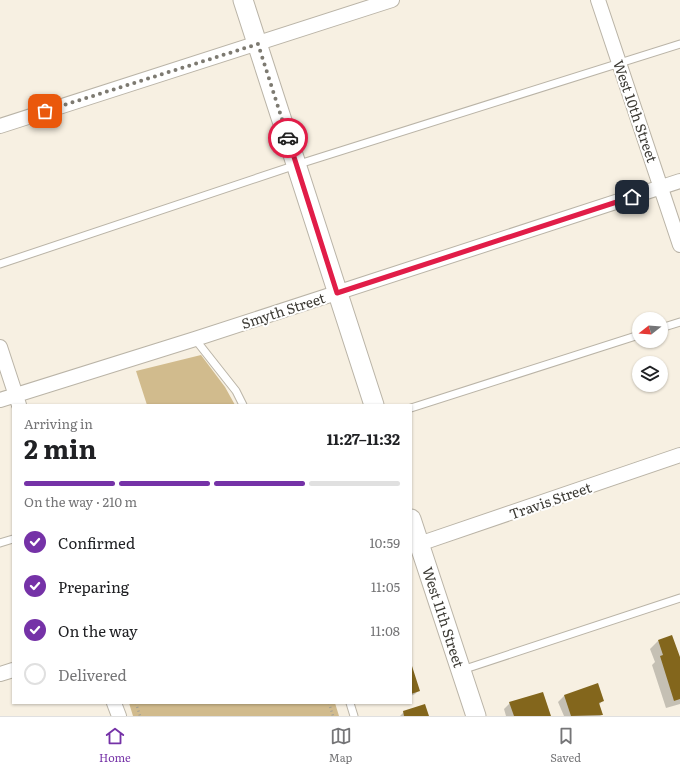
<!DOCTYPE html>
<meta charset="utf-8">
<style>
:root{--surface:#fff;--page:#f6f6f6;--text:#202124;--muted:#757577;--line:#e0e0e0;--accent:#7532a7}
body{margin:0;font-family:Literata,serif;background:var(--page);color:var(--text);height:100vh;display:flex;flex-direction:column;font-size:15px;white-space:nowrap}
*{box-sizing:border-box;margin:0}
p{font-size:13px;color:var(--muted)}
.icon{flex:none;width:22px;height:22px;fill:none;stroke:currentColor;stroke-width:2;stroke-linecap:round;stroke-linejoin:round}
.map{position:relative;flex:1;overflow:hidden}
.sheet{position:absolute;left:12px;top:404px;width:400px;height:300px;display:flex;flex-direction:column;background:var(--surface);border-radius:0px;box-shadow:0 1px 3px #0004}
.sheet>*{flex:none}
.needle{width:26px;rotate:253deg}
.fabs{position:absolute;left:632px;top:312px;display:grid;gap:8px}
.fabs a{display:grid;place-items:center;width:36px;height:36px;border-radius:50%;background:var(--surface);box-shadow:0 1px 3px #0004;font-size:20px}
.pin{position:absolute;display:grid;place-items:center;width:34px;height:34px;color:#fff;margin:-17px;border-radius:8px;box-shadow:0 2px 6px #0006}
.courier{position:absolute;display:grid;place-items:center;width:40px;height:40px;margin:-20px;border:3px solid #e11d48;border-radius:50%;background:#fff;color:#222;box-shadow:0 1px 5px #0007}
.head em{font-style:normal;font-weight:700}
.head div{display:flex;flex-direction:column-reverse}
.head{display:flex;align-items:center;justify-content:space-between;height:68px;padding:0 12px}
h1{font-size:26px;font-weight:700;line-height:30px}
.bar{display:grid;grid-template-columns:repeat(4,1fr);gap:6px 4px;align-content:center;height:48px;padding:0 12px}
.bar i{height:5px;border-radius:3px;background:var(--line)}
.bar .selected{background:var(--accent)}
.bar p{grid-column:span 4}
ol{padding:0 12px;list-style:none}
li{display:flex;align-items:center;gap:12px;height:44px}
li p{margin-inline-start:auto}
li .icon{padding:4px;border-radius:50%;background:var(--accent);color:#fff;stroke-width:4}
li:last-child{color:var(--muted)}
li i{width:22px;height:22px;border:2px solid var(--line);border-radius:50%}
.dock{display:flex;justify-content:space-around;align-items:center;height:56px;border-top:1px solid var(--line);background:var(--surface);font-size:11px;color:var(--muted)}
.dock a{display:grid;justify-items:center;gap:2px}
.dock .selected{color:var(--accent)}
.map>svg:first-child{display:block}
</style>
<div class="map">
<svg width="680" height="716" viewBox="0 0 680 716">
<rect width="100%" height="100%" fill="#f7f0e2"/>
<path fill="#d1bb8d" d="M201 355 225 387 235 405H147L136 371Z
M129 703H335L339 716H133Z"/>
<path fill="#0003" d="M658 641 680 659V704L666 708 652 665 655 662 650 649Z
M411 667 419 690 415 694 411 696Z
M564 696 603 700 599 705 602 715 600 716H564L558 702Z
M510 703 550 716H506L504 709Z
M404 712 428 716H400Z"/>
<path fill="#83661c" d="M672 635 680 657V699L674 701 660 656 663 655 658 640Z
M411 666H412L420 691 411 694Z
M598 683 604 701 599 703 603 715 571 716 564 695Z
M543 692 551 716H514L509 702Z
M425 704 429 716H404L403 711Z"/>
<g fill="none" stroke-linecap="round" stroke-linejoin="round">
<defs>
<path id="lane" d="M0 264 296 165 680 44
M661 328 680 322
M195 339 236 391 243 405
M411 408 639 335
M0 543 13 539
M462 670 680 598
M350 703 354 716"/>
<path id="street" d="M598 0 680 245
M0 126 392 0
M0 347 19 405
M0 400 195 339 680 181
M419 544 680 455
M0 674 13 670
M114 703 119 716"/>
<path id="secondary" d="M243 0 374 405
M411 519 476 716"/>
</defs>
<use href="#lane" stroke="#bab4a7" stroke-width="9"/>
<use href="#street" stroke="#bab4a7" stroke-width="16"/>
<use href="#secondary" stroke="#bab4a7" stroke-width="21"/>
<path stroke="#a39f94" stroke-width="2.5" stroke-dasharray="1 3" stroke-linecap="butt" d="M136 703 140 716
M329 703 333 716"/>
<use href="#lane" stroke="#fff" stroke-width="7"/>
<use href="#street" stroke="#fff" stroke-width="14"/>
<use href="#secondary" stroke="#fff" stroke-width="19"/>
</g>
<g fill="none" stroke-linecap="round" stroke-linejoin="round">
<path stroke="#7d7a71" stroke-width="4" stroke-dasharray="0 7.2" d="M45 111 258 44 288 138"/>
<path stroke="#e11d48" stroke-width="5" d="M288 138 337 293 632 197"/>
</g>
<g text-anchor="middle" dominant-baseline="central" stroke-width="4" stroke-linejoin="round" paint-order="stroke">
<g font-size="14" fill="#3c3a34" stroke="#fff">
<text transform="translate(636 111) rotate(71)">West 10th Street</text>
<text transform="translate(283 310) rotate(-18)">Smyth Street</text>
<text transform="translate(550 500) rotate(-19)">Travis Street</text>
<text transform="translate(444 617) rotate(72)">West 11th Street</text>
</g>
</g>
</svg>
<div class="fabs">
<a><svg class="needle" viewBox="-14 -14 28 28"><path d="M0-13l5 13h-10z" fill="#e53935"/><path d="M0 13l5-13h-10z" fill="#757577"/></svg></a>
<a><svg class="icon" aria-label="layers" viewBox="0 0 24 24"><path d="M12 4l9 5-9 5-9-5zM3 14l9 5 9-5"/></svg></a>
</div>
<div class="pin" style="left:45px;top:111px;background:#ea580c"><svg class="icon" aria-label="bag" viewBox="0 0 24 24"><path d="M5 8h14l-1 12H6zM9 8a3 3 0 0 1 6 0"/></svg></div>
<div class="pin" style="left:632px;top:197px;background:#1f2937"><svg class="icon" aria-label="home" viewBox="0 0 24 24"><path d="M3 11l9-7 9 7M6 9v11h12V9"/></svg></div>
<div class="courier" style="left:288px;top:138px"><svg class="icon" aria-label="car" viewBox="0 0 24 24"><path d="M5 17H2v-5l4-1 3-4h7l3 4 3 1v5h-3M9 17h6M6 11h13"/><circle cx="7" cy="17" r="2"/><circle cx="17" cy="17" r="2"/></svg></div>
<section class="sheet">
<div class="head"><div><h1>2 min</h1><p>Arriving in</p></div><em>11:27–11:32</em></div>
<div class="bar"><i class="selected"></i><i class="selected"></i><i class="selected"></i><i></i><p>On the way · 210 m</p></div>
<ol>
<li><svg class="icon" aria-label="check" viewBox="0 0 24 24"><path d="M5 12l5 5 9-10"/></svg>Confirmed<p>10:59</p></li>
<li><svg class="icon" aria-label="check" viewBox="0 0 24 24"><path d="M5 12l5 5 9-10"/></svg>Preparing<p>11:05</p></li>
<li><svg class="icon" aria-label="check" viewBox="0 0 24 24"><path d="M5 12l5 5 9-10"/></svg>On the way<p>11:08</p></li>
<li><i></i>Delivered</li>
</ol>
</section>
</div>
<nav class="dock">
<a class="selected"><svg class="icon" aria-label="home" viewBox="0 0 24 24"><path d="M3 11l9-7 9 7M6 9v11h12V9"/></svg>Home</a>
<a><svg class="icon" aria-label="map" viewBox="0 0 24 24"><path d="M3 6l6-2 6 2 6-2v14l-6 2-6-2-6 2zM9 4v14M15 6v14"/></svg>Map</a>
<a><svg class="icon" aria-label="saved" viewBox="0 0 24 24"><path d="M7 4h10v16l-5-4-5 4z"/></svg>Saved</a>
</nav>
